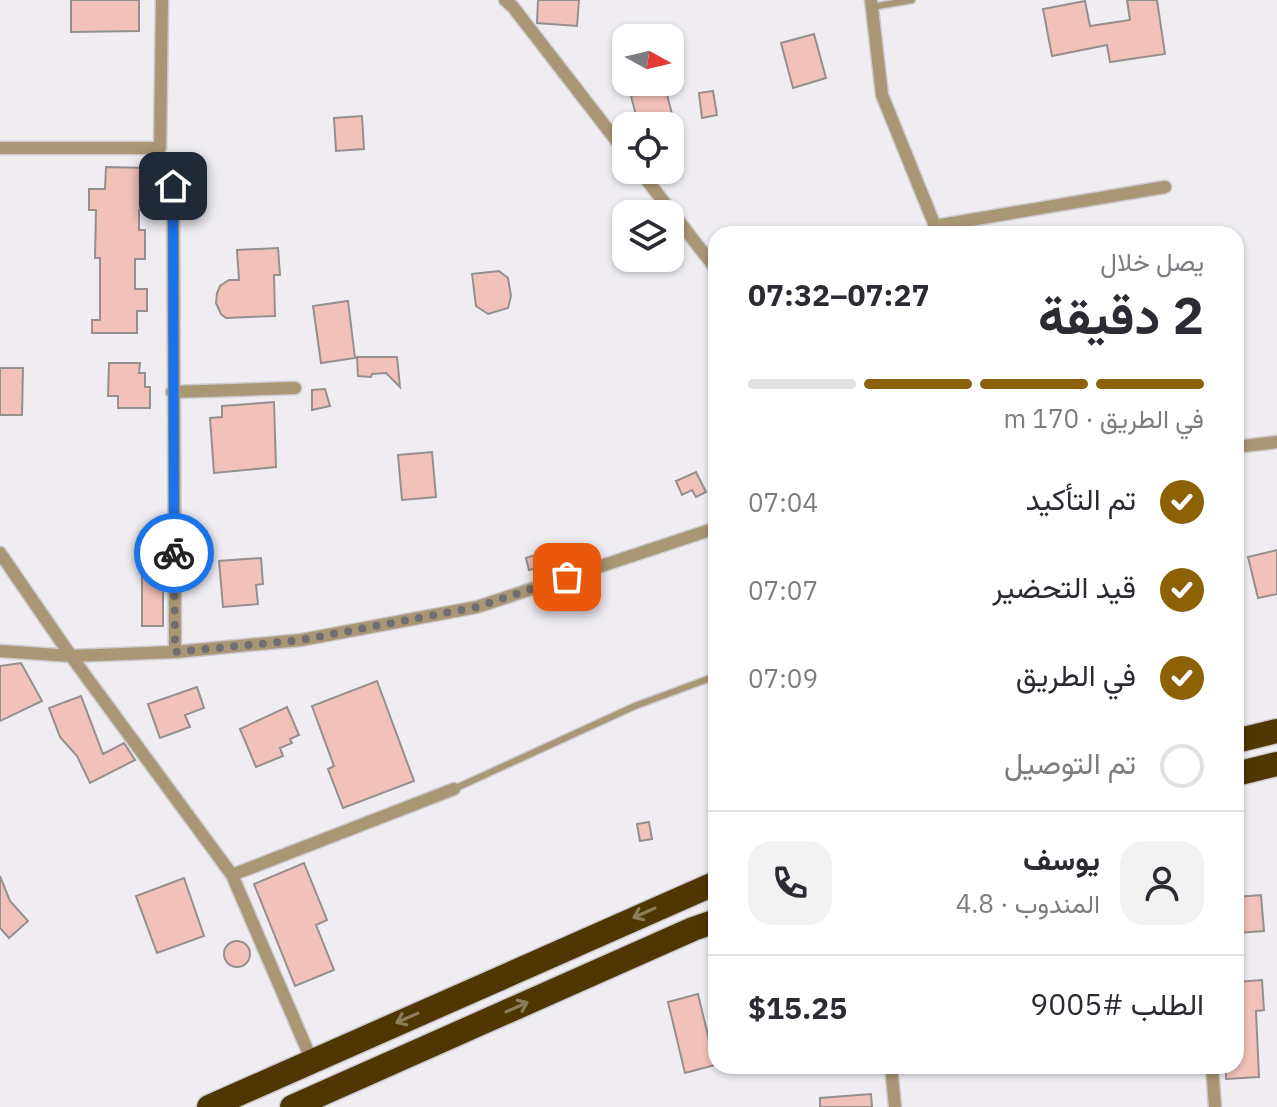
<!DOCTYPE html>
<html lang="ar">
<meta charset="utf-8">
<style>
:root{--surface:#fff;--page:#f2f2f3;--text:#2b2b33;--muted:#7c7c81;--line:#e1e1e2;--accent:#8d6206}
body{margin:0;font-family:"IBM Plex Sans",Vazirmatn,sans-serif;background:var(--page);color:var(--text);direction:rtl;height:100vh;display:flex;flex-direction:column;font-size:30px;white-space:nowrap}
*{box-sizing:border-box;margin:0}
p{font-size:26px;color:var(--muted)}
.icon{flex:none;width:44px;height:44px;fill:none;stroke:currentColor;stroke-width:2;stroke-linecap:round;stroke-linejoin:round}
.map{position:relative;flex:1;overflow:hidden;direction:ltr}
.side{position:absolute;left:708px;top:226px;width:536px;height:848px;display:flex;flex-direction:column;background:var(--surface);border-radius:24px;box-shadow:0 2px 6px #0004;direction:rtl}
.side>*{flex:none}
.needle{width:52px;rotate:98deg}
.buttons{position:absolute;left:612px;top:24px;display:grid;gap:16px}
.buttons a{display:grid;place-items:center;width:72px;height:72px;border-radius:16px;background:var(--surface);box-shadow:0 2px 6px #0004;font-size:40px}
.pin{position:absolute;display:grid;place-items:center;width:68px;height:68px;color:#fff;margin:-34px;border-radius:16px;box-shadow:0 4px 12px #0006}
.courier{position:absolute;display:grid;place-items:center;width:80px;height:80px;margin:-40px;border:6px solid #1a73e8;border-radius:50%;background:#fff;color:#222;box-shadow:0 2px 10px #0007}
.summary em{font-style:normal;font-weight:700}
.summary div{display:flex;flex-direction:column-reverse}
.summary{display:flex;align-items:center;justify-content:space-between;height:136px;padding:0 40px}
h1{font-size:52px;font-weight:700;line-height:60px}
.bar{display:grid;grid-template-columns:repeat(4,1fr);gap:12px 8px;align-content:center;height:96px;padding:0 40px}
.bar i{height:10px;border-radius:6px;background:var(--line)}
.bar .on{background:var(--accent)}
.bar p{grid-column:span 4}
.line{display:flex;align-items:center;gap:20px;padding:0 40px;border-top:2px solid var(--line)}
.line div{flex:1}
.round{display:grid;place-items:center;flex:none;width:84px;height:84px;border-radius:24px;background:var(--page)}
ol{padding:0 40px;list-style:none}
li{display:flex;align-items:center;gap:24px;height:88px}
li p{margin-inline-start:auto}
li .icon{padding:8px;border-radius:50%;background:var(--accent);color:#fff;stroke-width:4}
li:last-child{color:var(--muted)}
li i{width:44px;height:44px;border:4px solid var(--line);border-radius:50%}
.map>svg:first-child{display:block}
</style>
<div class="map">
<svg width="1277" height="1107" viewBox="0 0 1277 1107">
<rect width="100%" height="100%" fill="#efedf2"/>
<path fill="#f2c1b9" stroke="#958f8e" stroke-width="2" d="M71 0H139V31L71 32Z
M538 0H579L577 26 537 23Z
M1127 0H1157L1165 54 1110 62 1107 45 1052 56 1043 9 1085 1 1090 26 1130 20Z
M814 34 826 78 793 88 781 43Z
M626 44V81L619 82 614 46Z
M665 87 672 114 638 123 631 96Z
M713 91 717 115 702 118 699 93Z
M362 116 364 149 336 151 334 118Z
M106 167 149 168 144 209 139 210V230H145V259H135V289H147V311H137V333H92V320H100V258H95L96 210H89V189H105Z
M278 248 280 275H274L275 316 226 318 221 314 216 303 217 293 220 286 229 280H239L237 250Z
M499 271 508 278 511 296 508 308 488 314 476 306 472 274Z
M348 301 355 358 321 363 313 306Z
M357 357H397L400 387 386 373 372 374 371 377 358 376Z
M109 363H140L139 373H145V387H150V408H118V396H108Z
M0 368H23L22 415H0Z
M325 389 330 406 312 410V390Z
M274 402 276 467 214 473 210 418 222 417V406Z
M432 452 436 497 402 500 398 455Z
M696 472 706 492 696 497 692 490 682 495 676 481Z
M1277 550V594L1258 598 1248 557Z
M545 552 549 565 529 570 526 558Z
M261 558 263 584 256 585 258 604 223 607 219 561Z
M142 569H163V626H142Z
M21 663 42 701 0 721V666Z
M377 681 414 781 343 808 328 769 334 766 312 706Z
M197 687 204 708 185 715 190 727 160 738 148 704Z
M81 696 103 754 124 743 135 760 90 783 77 756 60 737 49 708Z
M287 707 299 735 290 739 292 743 280 748 283 756 256 767 240 729Z
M649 822 652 839 640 841 637 824Z
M304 863 327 920 316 925 334 970 295 986 254 884Z
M0 876 10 901 28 921 9 938 0 928Z
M184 878 204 936 157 953 136 896Z
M1261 895 1264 931 1236 933V897Z
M224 954a13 13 0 1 1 26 0a13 13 0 1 1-26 0Z
M1262 980 1264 1010 1256 1011 1259 1077 1226 1079V1066H1236V982Z
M698 994 715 1065 685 1073 668 1002Z
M871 1094 872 1107H820V1098Z"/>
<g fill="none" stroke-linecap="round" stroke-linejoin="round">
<defs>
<path id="lane" d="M872 7 912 0
M454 789 635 706 716 676"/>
<path id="street" d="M505 0 513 7 626 153
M871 0 882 95 935 226 1165 187
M0 148H160L162 0
M639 170 716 269
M173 186 175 652
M172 392 295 388
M1236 447 1277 442
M0 553 71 656 232 875 312 1061
M0 651 71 656 175 652 301 640 477 607 716 528
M232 875 454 789
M891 1066 895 1107
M1212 1066 1215 1107"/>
<path id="highway" d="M1236 741 1277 731
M1236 774 1277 764
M209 1107 716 883
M292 1107 693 929 716 921"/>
</defs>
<use href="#lane" stroke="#cccace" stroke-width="9"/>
<use href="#street" stroke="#cccace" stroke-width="15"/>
<use href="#highway" stroke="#cccace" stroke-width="27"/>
<use href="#lane" stroke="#a99674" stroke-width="6"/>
<use href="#street" stroke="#a99674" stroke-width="12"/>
<use href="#highway" stroke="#4e3703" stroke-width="24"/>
</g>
<defs><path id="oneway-shaft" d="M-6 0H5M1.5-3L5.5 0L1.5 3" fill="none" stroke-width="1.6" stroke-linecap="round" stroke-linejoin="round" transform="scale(2)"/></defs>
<g stroke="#8c7d5b">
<use href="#oneway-shaft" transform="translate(644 913) rotate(156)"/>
<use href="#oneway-shaft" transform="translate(517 1007) rotate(-24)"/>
<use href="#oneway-shaft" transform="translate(407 1018) rotate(156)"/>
</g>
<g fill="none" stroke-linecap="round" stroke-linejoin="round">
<path stroke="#6f6e71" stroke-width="8" stroke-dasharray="0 14.4" d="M174 553 175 652 301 640 477 607 567 577"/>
<path stroke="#1a73e8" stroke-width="10" d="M173 186 174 553"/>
</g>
</svg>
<div class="buttons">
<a><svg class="needle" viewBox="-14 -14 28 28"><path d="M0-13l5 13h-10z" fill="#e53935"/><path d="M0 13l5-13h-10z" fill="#7c7c81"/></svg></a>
<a><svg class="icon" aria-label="locate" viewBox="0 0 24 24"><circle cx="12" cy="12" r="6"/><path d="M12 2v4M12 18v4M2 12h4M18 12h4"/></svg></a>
<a><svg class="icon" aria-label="layers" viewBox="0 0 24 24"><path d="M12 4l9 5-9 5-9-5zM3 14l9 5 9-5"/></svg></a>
</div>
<div class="pin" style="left:567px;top:577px;background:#ea580c"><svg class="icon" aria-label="bag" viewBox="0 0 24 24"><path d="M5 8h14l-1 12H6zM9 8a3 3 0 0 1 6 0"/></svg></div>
<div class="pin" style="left:173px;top:186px;background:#1f2937"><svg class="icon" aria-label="home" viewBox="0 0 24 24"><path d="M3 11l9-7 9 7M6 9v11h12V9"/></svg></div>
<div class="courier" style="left:174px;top:553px"><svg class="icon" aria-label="bike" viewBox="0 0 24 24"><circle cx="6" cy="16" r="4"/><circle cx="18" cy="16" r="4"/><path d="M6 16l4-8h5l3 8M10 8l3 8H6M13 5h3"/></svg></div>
<section class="side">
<div class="summary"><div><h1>2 دقيقة</h1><p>يصل خلال</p></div><em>07:27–07:32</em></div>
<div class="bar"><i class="on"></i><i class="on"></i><i class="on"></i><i></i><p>في الطريق · 170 m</p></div>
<ol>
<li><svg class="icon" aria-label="check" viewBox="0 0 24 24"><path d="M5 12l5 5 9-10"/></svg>تم التأكيد<p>07:04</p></li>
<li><svg class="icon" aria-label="check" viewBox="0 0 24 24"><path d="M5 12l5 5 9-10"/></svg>قيد التحضير<p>07:07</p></li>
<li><svg class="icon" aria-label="check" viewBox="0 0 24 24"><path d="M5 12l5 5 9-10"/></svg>في الطريق<p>07:09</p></li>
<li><i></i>تم التوصيل</li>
</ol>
<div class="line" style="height:144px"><a class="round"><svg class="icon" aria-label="person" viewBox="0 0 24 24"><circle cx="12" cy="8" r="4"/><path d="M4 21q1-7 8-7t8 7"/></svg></a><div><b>يوسف</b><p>المندوب · 4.8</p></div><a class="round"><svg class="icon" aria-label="phone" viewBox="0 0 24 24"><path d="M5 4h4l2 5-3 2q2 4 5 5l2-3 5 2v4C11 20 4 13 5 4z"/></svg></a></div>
<div class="line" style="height:104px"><div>الطلب #9005</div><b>$15.25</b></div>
</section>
</div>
